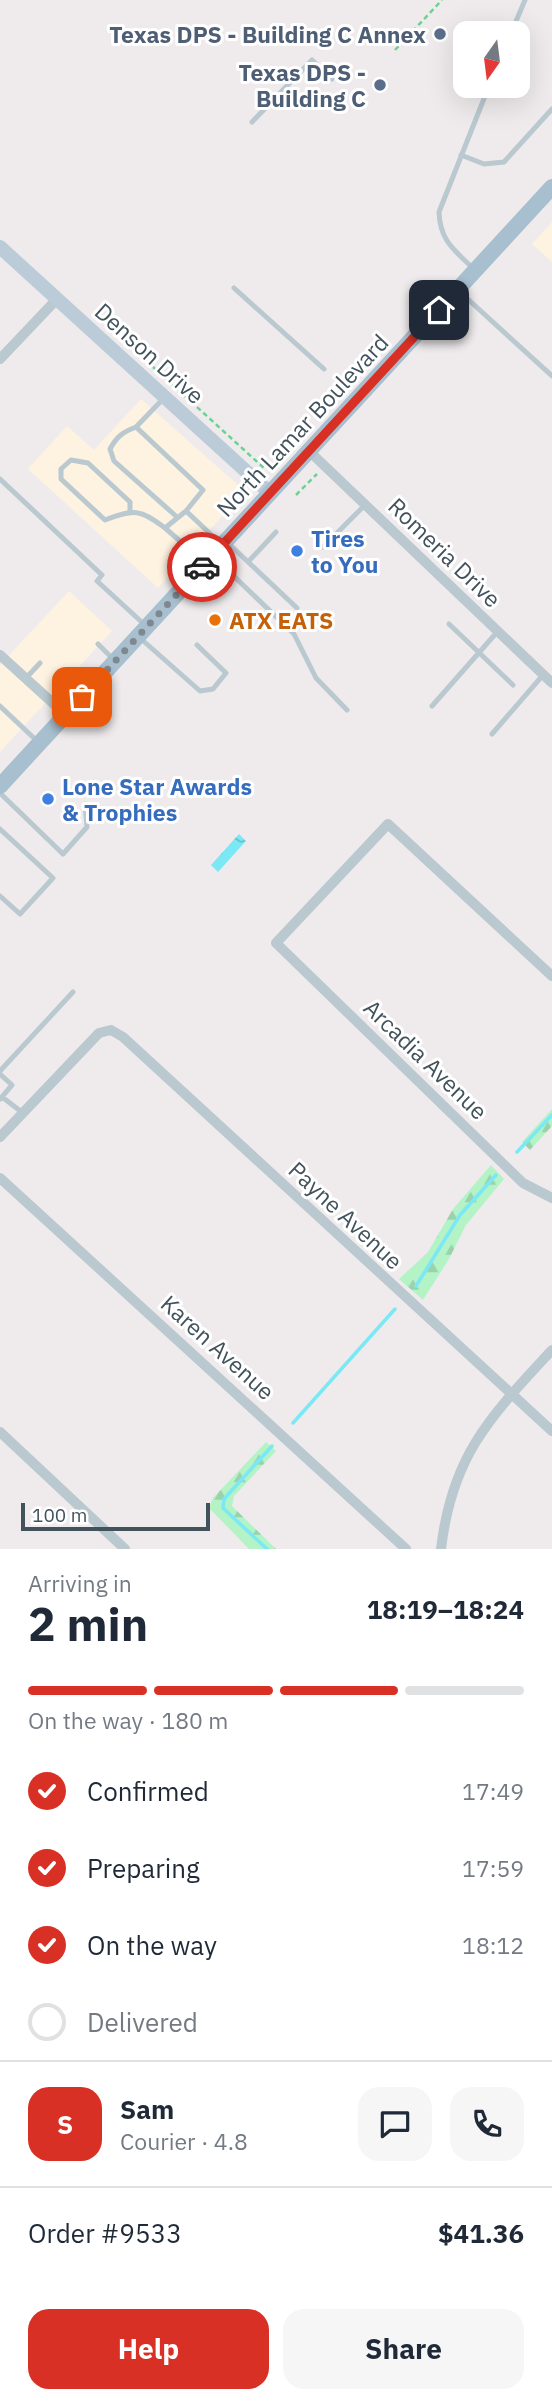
<!DOCTYPE html>
<meta charset="utf-8">
<style>
:root{--surface:#fff;--page:#f6f6f7;--text:#1f2937;--muted:#747a83;--line:#e0e1e3;--accent:#d93025}
body{margin:0;font-family:"IBM Plex Sans",sans-serif;background:var(--page);color:var(--text);height:100vh;display:flex;flex-direction:column;font-size:26px;white-space:nowrap}
*{box-sizing:border-box;margin:0}
p{font-size:23px;color:var(--muted)}
.icon{flex:none;width:38px;height:38px;fill:none;stroke:currentColor;stroke-width:2;stroke-linecap:round;stroke-linejoin:round}
.map{position:relative;height:1549px;overflow:hidden}
.panel{display:flex;flex-direction:column;background:var(--surface);flex:1}
.panel>*{flex:none}
.needle{width:46px;rotate:194deg}
.tools{position:absolute;left:453px;top:21px;display:grid;gap:14px}
.tools a{display:grid;place-items:center;width:77px;height:77px;border-radius:14px;background:var(--surface);box-shadow:0 7px 28px #0002;font-size:35px}
.scale{position:absolute;left:21px;bottom:18px;width:189px;box-sizing:border-box;padding-left:7px;border:4px solid #42525b;border-top:0;font-size:19px;line-height:24px;white-space:nowrap;color:#42525b;-webkit-text-stroke:5px #fff;paint-order:stroke}
.pin{position:absolute;display:grid;place-items:center;width:60px;height:60px;color:#fff;margin:-30px;border-radius:14px;box-shadow:0 4px 10px #0006}
.courier{position:absolute;display:grid;place-items:center;width:70px;height:70px;margin:-35px;border:5px solid #d93025;border-radius:50%;background:#fff;color:#222;box-shadow:0 2px 9px #0007}
.headline em{font-style:normal;font-weight:700}
.headline div{display:flex;flex-direction:column-reverse}
.headline{display:flex;align-items:center;justify-content:space-between;height:119px;padding:0 28px}
h1{font-size:46px;font-weight:700;line-height:52px}
.bar{display:grid;grid-template-columns:repeat(4,1fr);gap:10px 7px;align-content:center;height:84px;padding:0 28px}
.bar i{height:9px;border-radius:5px;background:var(--line)}
.bar .selected{background:var(--accent)}
.bar p{grid-column:span 4}
.line{display:flex;align-items:center;gap:18px;padding:0 28px;border-top:2px solid var(--line)}
.line div{flex:1}
.round{display:grid;place-items:center;flex:none;width:74px;height:74px;border-radius:21px;background:var(--page)}
ol{padding:0 28px;list-style:none}
li{display:flex;align-items:center;gap:21px;height:77px}
li p{margin-inline-start:auto}
li .icon{padding:7px;border-radius:50%;background:var(--accent);color:#fff;stroke-width:4}
li:last-child{color:var(--muted)}
li i{width:38px;height:38px;border:4px solid var(--line);border-radius:50%}
.cta{display:flex;gap:14px;margin-top:auto;padding:14px 28px}
.cta a{flex:1;height:80px;border-radius:21px;background:var(--accent);color:#fff;font-size:28px;font-weight:700;line-height:80px;text-align:center}
.cta a+a{background:var(--page);color:var(--text)}
.map>svg:first-child{display:block}
</style>
<div class="map">
<svg width="552" height="1549" viewBox="0 0 552 1549">
<defs>
<pattern id="forest-firs" width="22" height="20" patternUnits="userSpaceOnUse" patternTransform="scale(1.75)"><rect width="22" height="20" fill="#b3f3c5"/><path d="M5 1l3.5 6h-7zM16 11l3.5 6h-7z" fill="#9bd2ac"/></pattern>
<pattern id="water-ripples" width="26" height="14" patternUnits="userSpaceOnUse" patternTransform="scale(1.75)"><rect width="26" height="14" fill="#7be8f5"/><path d="M2 4q2-2 4 0t4 0M15 11q2-2 4 0t4 0" fill="none" stroke="#66bfc9"/></pattern>
</defs>
<rect width="100%" height="100%" fill="#efebec"/>
<path fill="#fef2e0" d="M552 222V262L532 244Z
M141 399 239 486 241 495 158 588 28 469 67 426 94 450Z
M69 591 112 631 0 752V665Z"/>
<path fill="url(#forest-firs)" d="M552 1109V1126L530 1150 522 1142Z
M491 1165 504 1179 466 1225 449 1259 423 1300 399 1279 428 1252 453 1209Z
M266 1442 276 1451 234 1496 232 1506 276 1549H249L209 1508 213 1498Z"/>
<path fill="url(#water-ripples)" d="M239 834 246 841 218 872 211 865Z"/>
<g fill="none" stroke-linecap="round" stroke-linejoin="round">
<path stroke="#7be8f5" stroke-width="3.5" d="M517 1152 552 1115
M416 1286 460 1215 496 1175
M293 1423 395 1309
M267 1549 223 1508 224 1499 272 1446"/>
<path stroke="#68d494" stroke-width="2.5" stroke-dasharray="5 3.5" stroke-linecap="butt" d="M395 50 442 0
M153 367 265 469
M296 495 317 474"/>
<path stroke="#bac8d0" stroke-width="5" d="M511 33 525 0
M252 122 312 60 332 79
M461 155 484 164 504 162 552 109
M475 270C454 250 440 241 439 212L489 86
M234 288 324 369
M460 292 552 376
M163 399 136 427 203 490 186 511 220 543
M136 427C123 432 117 436 110 449L114 461 177 517
M0 479 102 575 97 581 146 626
M130 511V502L88 463 71 460 61 469V479L105 520C134 509 140 509 165 528
M186 511 165 528 203 561
M228 543 297 608
M323 547 365 505
M215 558 294 634 316 678 347 710
M248 562 276 532
M449 624 513 685
M140 638 200 691 213 689 226 673 197 645
M98 644 113 659
M26 678 40 663
M0 706 37 741
M432 706 498 631
M492 734 543 675
M0 793 63 854 87 827 85 804
M0 829 53 878 20 914 0 896
M0 1071 73 992
M0 1074 12 1085 0 1099
M2 1097 23 1113"/>
<path stroke="#bac8d0" stroke-width="10" d="M0 359 57 299
M309 451 552 683
M0 655 66 715
M552 976 388 824 276 943 523 1183 552 1198
M0 1137 99 1033 111 1030 123 1037 552 1431
M0 1178 406 1549
M0 1432 125 1549
M441 1549C452 1455 490 1417 552 1350"/>
<path stroke="#bbccd8" stroke-width="14" d="M0 247 270 493"/>
<path stroke="#a7bfcf" stroke-width="16" d="M0 786 552 187"/>
</g>
<g fill="none" stroke-linecap="round" stroke-linejoin="round">
<path stroke="#7f888e" stroke-width="7" stroke-dasharray="0 12.6" d="M82 697 202 567"/>
<path stroke="#d93025" stroke-width="9" d="M202 567 439 310"/>
</g>
<g fill="#5c6f8a" stroke="#fff" stroke-width="2.5">
<circle cx="440" cy="34" r="7"/>
<circle cx="380" cy="85" r="7"/>
</g>
<g fill="#3f7fe0" stroke="#fff" stroke-width="2.5">
<circle cx="297" cy="551" r="7"/>
<circle cx="48" cy="799" r="7"/>
</g>
<circle fill="#e8710a" stroke="#fff" stroke-width="2.5" cx="215" cy="620" r="7"/>
<g text-anchor="middle" dominant-baseline="central" stroke-width="6" stroke-linejoin="round" paint-order="stroke">
<g font-size="23" font-weight="bold" fill="#4e5e75" stroke="#fff" text-anchor="end">
<text x="426" y="34">Texas DPS - Building C Annex</text>
<text x="366" y="72">Texas DPS -<tspan x="366" dy="26">Building C</tspan></text>
</g>
<g font-size="23" fill="#42525b" stroke="#fff">
<text transform="translate(150 353) rotate(42)">Denson Drive</text>
<text transform="translate(302 425) rotate(-47)">North Lamar Boulevard</text>
<text transform="translate(445 552) rotate(44)">Romeria Drive</text>
<text transform="translate(426 1059) rotate(44)">Arcadia Avenue</text>
<text transform="translate(346 1215) rotate(43)">Payne Avenue</text>
<text transform="translate(218 1347) rotate(42)">Karen Avenue</text>
</g>
<g font-size="23" font-weight="bold" fill="#366cbe" stroke="#fff" text-anchor="start">
<text x="311" y="538">Tires<tspan x="311" dy="26">to You</tspan></text>
<text x="62" y="786">Lone Star Awards<tspan x="62" dy="26">&amp; Trophies</tspan></text>
</g>
<g font-size="23" font-weight="bold" fill="#c56008" stroke="#fff" text-anchor="start">
<text x="229" y="620">ATX EATS</text>
</g>
</g>
</svg>
<div class="tools">
<a><svg class="needle" viewBox="-14 -14 28 28"><path d="M0-13l5 13h-10z" fill="#e53935"/><path d="M0 13l5-13h-10z" fill="#747a83"/></svg></a>
</div>
<div class="scale">100 m</div>
<div class="pin" style="left:82px;top:697px;background:#ea580c"><svg class="icon" aria-label="bag" viewBox="0 0 24 24"><path d="M5 8h14l-1 12H6zM9 8a3 3 0 0 1 6 0"/></svg></div>
<div class="pin" style="left:439px;top:310px;background:#1f2937"><svg class="icon" aria-label="home" viewBox="0 0 24 24"><path d="M3 11l9-7 9 7M6 9v11h12V9"/></svg></div>
<div class="courier" style="left:202px;top:567px"><svg class="icon" aria-label="car" viewBox="0 0 24 24"><path d="M5 17H2v-5l4-1 3-4h7l3 4 3 1v5h-3M9 17h6M6 11h13"/><circle cx="7" cy="17" r="2"/><circle cx="17" cy="17" r="2"/></svg></div>
</div>
<section class="panel">
<div class="headline"><div><h1>2 min</h1><p>Arriving in</p></div><em>18:19–18:24</em></div>
<div class="bar"><i class="selected"></i><i class="selected"></i><i class="selected"></i><i></i><p>On the way · 180 m</p></div>
<ol>
<li><svg class="icon" aria-label="check" viewBox="0 0 24 24"><path d="M5 12l5 5 9-10"/></svg>Confirmed<p>17:49</p></li>
<li><svg class="icon" aria-label="check" viewBox="0 0 24 24"><path d="M5 12l5 5 9-10"/></svg>Preparing<p>17:59</p></li>
<li><svg class="icon" aria-label="check" viewBox="0 0 24 24"><path d="M5 12l5 5 9-10"/></svg>On the way<p>18:12</p></li>
<li><i></i>Delivered</li>
</ol>
<div class="line" style="height:126px"><b class="round" style="background:var(--accent);color:#fff">S</b><div><b>Sam</b><p>Courier · 4.8</p></div><a class="round"><svg class="icon" aria-label="chat" viewBox="0 0 24 24"><path d="M4 5h16v11H9l-5 4z"/></svg></a><a class="round"><svg class="icon" aria-label="phone" viewBox="0 0 24 24"><path d="M5 4h4l2 5-3 2q2 4 5 5l2-3 5 2v4C11 20 4 13 5 4z"/></svg></a></div>
<div class="line" style="height:91px"><div>Order #9533</div><b>$41.36</b></div>
<div class="cta"><a>Help</a><a>Share</a></div>
</section>
